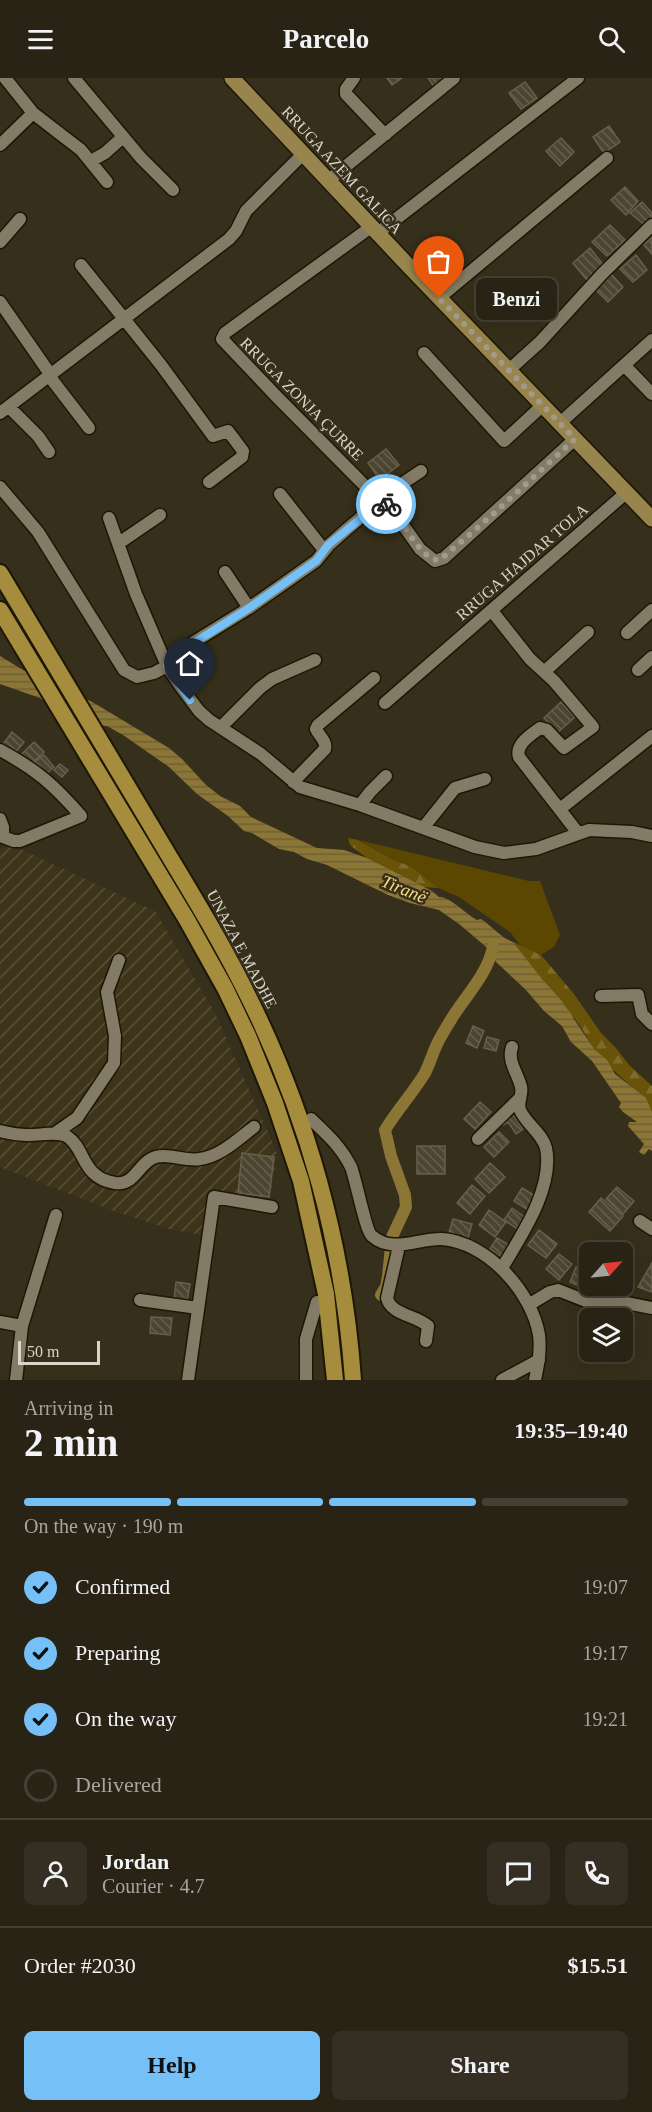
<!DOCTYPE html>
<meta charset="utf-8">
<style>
:root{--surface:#282314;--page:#342f22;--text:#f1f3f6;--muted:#a5a4a0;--line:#444034;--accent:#75c0f6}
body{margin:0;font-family:"Times New Roman",serif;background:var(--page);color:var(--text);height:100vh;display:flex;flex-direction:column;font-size:22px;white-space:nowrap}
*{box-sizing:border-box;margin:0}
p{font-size:20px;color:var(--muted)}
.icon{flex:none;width:33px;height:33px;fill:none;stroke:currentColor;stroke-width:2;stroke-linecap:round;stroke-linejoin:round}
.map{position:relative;height:1302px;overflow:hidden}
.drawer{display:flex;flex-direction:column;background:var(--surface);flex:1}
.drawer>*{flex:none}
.needle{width:39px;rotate:63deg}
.buttons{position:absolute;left:579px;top:1164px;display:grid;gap:12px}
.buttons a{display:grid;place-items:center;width:54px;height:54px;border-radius:9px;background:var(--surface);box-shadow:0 6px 24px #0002,0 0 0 2px var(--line);font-size:30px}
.scale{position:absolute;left:18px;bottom:15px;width:82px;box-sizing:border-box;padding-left:6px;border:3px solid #d9d5c9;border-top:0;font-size:16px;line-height:21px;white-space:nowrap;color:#d9d5c9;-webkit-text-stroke:4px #362f1b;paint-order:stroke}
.pin{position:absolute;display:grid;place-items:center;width:51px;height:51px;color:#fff;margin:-62px -26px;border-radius:50% 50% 50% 0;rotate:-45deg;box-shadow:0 0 6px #0007}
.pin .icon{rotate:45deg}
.courier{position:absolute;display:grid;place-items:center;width:60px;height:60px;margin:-30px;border:4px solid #75c0f6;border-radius:50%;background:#fff;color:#222;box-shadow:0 2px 8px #0007}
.bubble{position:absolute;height:42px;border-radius:9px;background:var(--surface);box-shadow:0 6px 24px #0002,0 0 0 2px var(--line);font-size:20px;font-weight:700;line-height:42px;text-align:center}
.head em{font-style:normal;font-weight:700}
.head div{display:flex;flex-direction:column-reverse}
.head{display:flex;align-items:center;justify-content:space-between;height:102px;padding:0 24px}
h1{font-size:39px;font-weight:700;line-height:45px}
.bar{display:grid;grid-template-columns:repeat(4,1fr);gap:9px 6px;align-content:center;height:72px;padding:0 24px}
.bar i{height:8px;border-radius:4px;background:var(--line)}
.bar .active{background:var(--accent)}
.bar p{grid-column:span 4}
.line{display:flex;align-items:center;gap:15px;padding:0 24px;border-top:2px solid var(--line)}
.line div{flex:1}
.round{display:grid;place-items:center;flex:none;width:63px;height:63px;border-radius:9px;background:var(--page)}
ol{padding:0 24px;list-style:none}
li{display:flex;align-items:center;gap:18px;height:66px}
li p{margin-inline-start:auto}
li .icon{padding:6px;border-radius:50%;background:var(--accent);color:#111;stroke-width:4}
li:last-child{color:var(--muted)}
li i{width:33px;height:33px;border:3px solid var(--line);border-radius:50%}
.action{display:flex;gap:12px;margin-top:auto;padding:12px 24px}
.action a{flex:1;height:69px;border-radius:9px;background:var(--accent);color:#111;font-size:24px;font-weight:700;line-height:69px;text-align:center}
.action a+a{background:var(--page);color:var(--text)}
header{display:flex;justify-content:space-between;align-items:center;height:78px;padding:0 24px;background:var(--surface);font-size:27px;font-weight:700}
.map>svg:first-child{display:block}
</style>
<header><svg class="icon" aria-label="menu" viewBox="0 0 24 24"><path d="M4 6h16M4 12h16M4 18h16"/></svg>Parcelo<svg class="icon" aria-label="search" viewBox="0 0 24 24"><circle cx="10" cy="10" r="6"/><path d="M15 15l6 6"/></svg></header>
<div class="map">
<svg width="652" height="1302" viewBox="0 0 652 1302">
<defs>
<pattern id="industrial-furrows" width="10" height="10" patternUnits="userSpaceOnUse" patternTransform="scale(1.5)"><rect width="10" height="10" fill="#3d3419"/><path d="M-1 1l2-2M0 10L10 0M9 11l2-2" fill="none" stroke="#585039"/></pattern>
<pattern id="forest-firs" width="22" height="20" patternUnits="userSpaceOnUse" patternTransform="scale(1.5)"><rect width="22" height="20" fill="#685308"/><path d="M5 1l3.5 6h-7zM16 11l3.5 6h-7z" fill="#7d6b2b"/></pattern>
<pattern id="water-rules" width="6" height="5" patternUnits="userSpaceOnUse" patternTransform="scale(1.5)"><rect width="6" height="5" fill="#8c7635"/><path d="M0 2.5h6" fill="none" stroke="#6e6038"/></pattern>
<pattern id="building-back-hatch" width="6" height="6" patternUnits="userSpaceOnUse" patternTransform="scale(1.5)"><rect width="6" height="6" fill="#4c4531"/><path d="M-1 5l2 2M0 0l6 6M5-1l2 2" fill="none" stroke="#655f4e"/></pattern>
</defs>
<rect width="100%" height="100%" fill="#362f1b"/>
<path fill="url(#industrial-furrows)" d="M8 769 20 771 155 833 215 935 277 1075 270 1123 209 1115 203 1157 172 1152 111 1132 0 1089V773L1 770Z"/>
<path fill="#5b4700" d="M359 762 529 803H540L560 857 554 869 541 877 521 868 510 854 459 819 438 810 412 789 392 781Z"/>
<path fill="url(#forest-firs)" d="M348 760 358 762 392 781 412 789 438 810 422 809 367 780 350 767Z
M513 864 541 877 574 916 601 955 616 970 629 987 652 1008V1034C639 1010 609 993 593 969 586 958 579 943 569 936Z"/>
<path fill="url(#water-rules)" d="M0 578 23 592 85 623 86 621 94 625 169 670 182 681 206 707 220 718 240 728 251 739 317 770 344 772 367 780 432 813 439 819C449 818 466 836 477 842L481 841C492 848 501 860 513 864L542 901 561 922 595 972 607 982 615 996 646 1020 652 1034V1073L649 1071 644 1077 639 1074 644 1066 628 1048 629 1044H637L623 1034 619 1029 621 1025 592 983 571 964 562 948 544 933 526 912 496 884 491 873 459 846 439 832 410 825 388 817 327 787 307 781 294 774 279 771 252 755 244 753 228 738 197 716 169 689 123 657 107 648 79 646 75 652 73 643 40 620 0 606Z"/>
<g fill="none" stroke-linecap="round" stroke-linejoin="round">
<path stroke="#8c7635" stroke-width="12" d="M381 1217 386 1209 388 1198 392 1159 406 1129 405 1117 391 1078 385 1052C397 1032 413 1015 425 995 430 985 433 974 438 964 442 956 447 948 452 940 467 916 487 897 493 869"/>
</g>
<path fill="url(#building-back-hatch)" stroke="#67604b" stroke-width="1.5" d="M387 0H402L392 7Z
M428 0H449L435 10Z
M525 4 537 20 521 31 509 15Z
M609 48 620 64 604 75 593 59Z
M561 60 574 74 560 88 546 73Z
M625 109 638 123 626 137 611 122Z
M642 124 652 135V141L646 148 630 135Z
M610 147 625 162 607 178 592 164Z
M652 159V176L644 167Z
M590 170 604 188 587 202 573 185Z
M636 177 647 192 633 204 620 191Z
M610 195 623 209 608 224 594 210Z
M386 371 399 387 380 402 368 385Z
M561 624 575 639 557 655 544 640Z
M12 654 24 664 15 675 3 666Z
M34 664 44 674 31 686 21 677Z
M44 677 54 689 45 697 34 684Z
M60 686 68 692 62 699 54 692Z
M473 948 484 953 477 970 466 965Z
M487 959 499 962 496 973 484 970Z
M480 1024 491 1034 475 1051 464 1041Z
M511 1034 523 1051 516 1056 508 1044 503 1047 500 1042Z
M499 1054 509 1064 494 1079 484 1069Z
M417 1068H445V1096H417Z
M242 1075 274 1079 269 1119 238 1115Z
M490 1085 505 1099 489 1115 475 1101Z
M472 1107 485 1118 470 1136 457 1125Z
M617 1109 634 1123 623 1136 606 1121Z
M522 1110 537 1119 528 1132 514 1123Z
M601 1120 623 1138 610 1153 589 1134Z
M512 1130 526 1140 519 1152 504 1142Z
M489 1132 506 1144 495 1159 479 1147Z
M453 1141 472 1146 467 1163 448 1158Z
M539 1152 557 1166 546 1180 528 1167Z
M497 1160 509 1167 502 1179 490 1171Z
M559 1176 572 1186 559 1202 546 1191Z
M652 1185V1214L638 1209Z
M576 1189 590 1195V1208H591L590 1212 570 1204Z
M176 1204 190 1206 187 1223 174 1222Z
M151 1239 172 1240 170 1257 150 1255Z"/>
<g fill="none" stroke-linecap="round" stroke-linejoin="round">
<defs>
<path id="minor" d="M5 0 33 35 81 72 107 104
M74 0 141 80 173 112
M354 0 346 11V16L385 57
M0 67 33 35
M91 83 105 75 123 59
M329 102 454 0
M371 149 225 255 222 261 277 319 374 417 391 430 420 471 435 483 444 480 575 361
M378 155 578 0
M0 164 20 141
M81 187 161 287 213 358 228 353 243 373 242 379 209 404
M439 220 607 80
M0 224 48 293 53 303 89 350
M424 275 504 363 543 327
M624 287 652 316
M509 292 540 264 602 196 652 147
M9 329 38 358 49 374
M0 335 229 161 236 153 246 133 303 76
M560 345 652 262
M0 409 38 454 124 592 137 599 154 595 167 588
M280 416 324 472
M109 440 136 516 167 588 181 609 199 633 209 642 261 676 300 709 360 727 475 769 504 775 536 771 589 752 632 754 652 758
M119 465 160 437
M225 494 249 530
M492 533 530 581 554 603 593 649 564 670 547 652 540 650C531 657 515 666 519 679L578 755
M627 555 652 532
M167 588 170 580 176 575 249 530 316 483 329 467 347 451 400 407 421 393
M638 592 652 579
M544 594 588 554
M385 625 627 414
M221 649 260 610 272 601 315 582
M0 672C37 692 54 707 81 738L20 763H14L0 758
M293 704 325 671C327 663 319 658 316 651L318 647 374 600
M360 727 370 714 386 698
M560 731 652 658
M0 741 3 749V758
M423 750 455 710 485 701
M601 918 638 917 642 936 652 946
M311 1041C327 1056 341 1069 351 1089 356 1102 366 1154 372 1158 393 1176 418 1160 442 1161 487 1164 532 1214 539 1257 541 1273 538 1287 535 1302
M0 1053C9 1055 18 1057 27 1057 39 1058 57 1052 68 1059 86 1072 82 1100 115 1105 133 1108 137 1089 151 1081 164 1073 185 1084 200 1081 221 1078 238 1061 254 1049
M54 1056 77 1040 114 985 115 958 107 914 119 882
M478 1061 519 1021
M640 1143 652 1151
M399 1168 387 1220C391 1237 416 1237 428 1248L426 1263
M502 1190C521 1158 554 1110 546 1070 542 1055 526 1046 520 1032 517 1024 523 1017 521 1009 518 995 507 984 512 969
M140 1222 198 1230
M530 1226 550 1214 558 1212 586 1223H616L652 1230
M0 1244 22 1248
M16 1302 22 1248 56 1137
M188 1302 214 1119 272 1129
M306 1302V1261L317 1224
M502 1302 539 1282"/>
<path id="major" d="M232 0 402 181 652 441"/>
<path id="highway" d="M0 495C51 581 102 666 153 751 186 807 221 862 249 920 308 1039 344 1170 353 1302
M0 532 187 842 225 910 248 958 275 1025 301 1103 326 1216 335 1302"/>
</defs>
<use href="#minor" stroke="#1d1705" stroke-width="15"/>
<use href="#major" stroke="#1d1705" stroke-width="18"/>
<use href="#highway" stroke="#1d1705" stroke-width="20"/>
<use href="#minor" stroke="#837b65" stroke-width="12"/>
<use href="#major" stroke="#98854d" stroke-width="15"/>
<use href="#highway" stroke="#a68c3d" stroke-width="16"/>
</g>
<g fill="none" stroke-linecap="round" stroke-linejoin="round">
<path stroke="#a09b8c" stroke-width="6" stroke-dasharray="0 10.8" d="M386 426C401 437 421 485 440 482L491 438 575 361 439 220"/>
<path stroke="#75c0f6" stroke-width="8" d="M190 622 167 588 170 580 249 530 316 483 328 467 382 423 386 426"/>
</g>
<g text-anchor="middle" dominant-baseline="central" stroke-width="5" stroke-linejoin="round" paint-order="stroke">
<g font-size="16" fill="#d9d5c9" stroke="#362f1b">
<text transform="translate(342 92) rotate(47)">RRUGA AZEM GALICA</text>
<text transform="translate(302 321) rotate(45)">RRUGA ZONJA ÇURRE</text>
<text transform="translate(522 484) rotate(-41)">RRUGA HAJDAR TOLA</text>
<text transform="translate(242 871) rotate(62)">UNAZA E MADHE</text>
</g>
<g font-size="18" font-style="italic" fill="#fede81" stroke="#362f1b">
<text transform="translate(404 811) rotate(22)">Tiranë</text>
</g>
</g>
</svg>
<div class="buttons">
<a><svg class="needle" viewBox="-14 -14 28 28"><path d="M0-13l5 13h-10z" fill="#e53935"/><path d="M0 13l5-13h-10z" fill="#a5a4a0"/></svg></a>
<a><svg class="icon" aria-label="layers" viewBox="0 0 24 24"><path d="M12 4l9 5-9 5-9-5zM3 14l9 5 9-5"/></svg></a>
</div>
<div class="scale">50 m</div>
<div class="pin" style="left:439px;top:220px;background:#ea580c"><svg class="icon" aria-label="bag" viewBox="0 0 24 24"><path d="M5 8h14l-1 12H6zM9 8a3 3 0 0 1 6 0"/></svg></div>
<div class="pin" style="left:190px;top:622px;background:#1f2937"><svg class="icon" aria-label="home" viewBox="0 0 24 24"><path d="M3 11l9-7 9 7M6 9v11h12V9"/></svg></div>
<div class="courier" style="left:386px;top:426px"><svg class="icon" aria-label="bike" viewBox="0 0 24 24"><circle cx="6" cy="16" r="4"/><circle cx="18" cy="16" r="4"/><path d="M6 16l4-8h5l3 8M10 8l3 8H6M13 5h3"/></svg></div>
<div class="bubble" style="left:476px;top:200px;width:81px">Benzi</div>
</div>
<section class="drawer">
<div class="head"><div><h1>2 min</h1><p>Arriving in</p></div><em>19:35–19:40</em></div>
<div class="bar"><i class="active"></i><i class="active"></i><i class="active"></i><i></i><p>On the way · 190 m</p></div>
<ol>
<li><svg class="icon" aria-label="check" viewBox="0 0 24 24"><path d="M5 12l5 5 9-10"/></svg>Confirmed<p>19:07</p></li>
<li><svg class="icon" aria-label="check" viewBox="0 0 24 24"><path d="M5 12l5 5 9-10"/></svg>Preparing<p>19:17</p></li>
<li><svg class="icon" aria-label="check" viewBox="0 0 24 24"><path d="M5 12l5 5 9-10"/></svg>On the way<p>19:21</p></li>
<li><i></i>Delivered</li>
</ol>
<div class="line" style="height:108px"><a class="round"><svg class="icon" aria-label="person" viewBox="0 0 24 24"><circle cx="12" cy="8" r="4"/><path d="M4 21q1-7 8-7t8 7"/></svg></a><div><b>Jordan</b><p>Courier · 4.7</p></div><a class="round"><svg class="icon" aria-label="chat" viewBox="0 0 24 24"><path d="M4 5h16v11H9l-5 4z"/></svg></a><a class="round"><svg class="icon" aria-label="phone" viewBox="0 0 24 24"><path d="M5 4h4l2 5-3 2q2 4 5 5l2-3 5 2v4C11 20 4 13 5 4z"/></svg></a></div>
<div class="line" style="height:78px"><div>Order #2030</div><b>$15.51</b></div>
<div class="action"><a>Help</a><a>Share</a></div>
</section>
